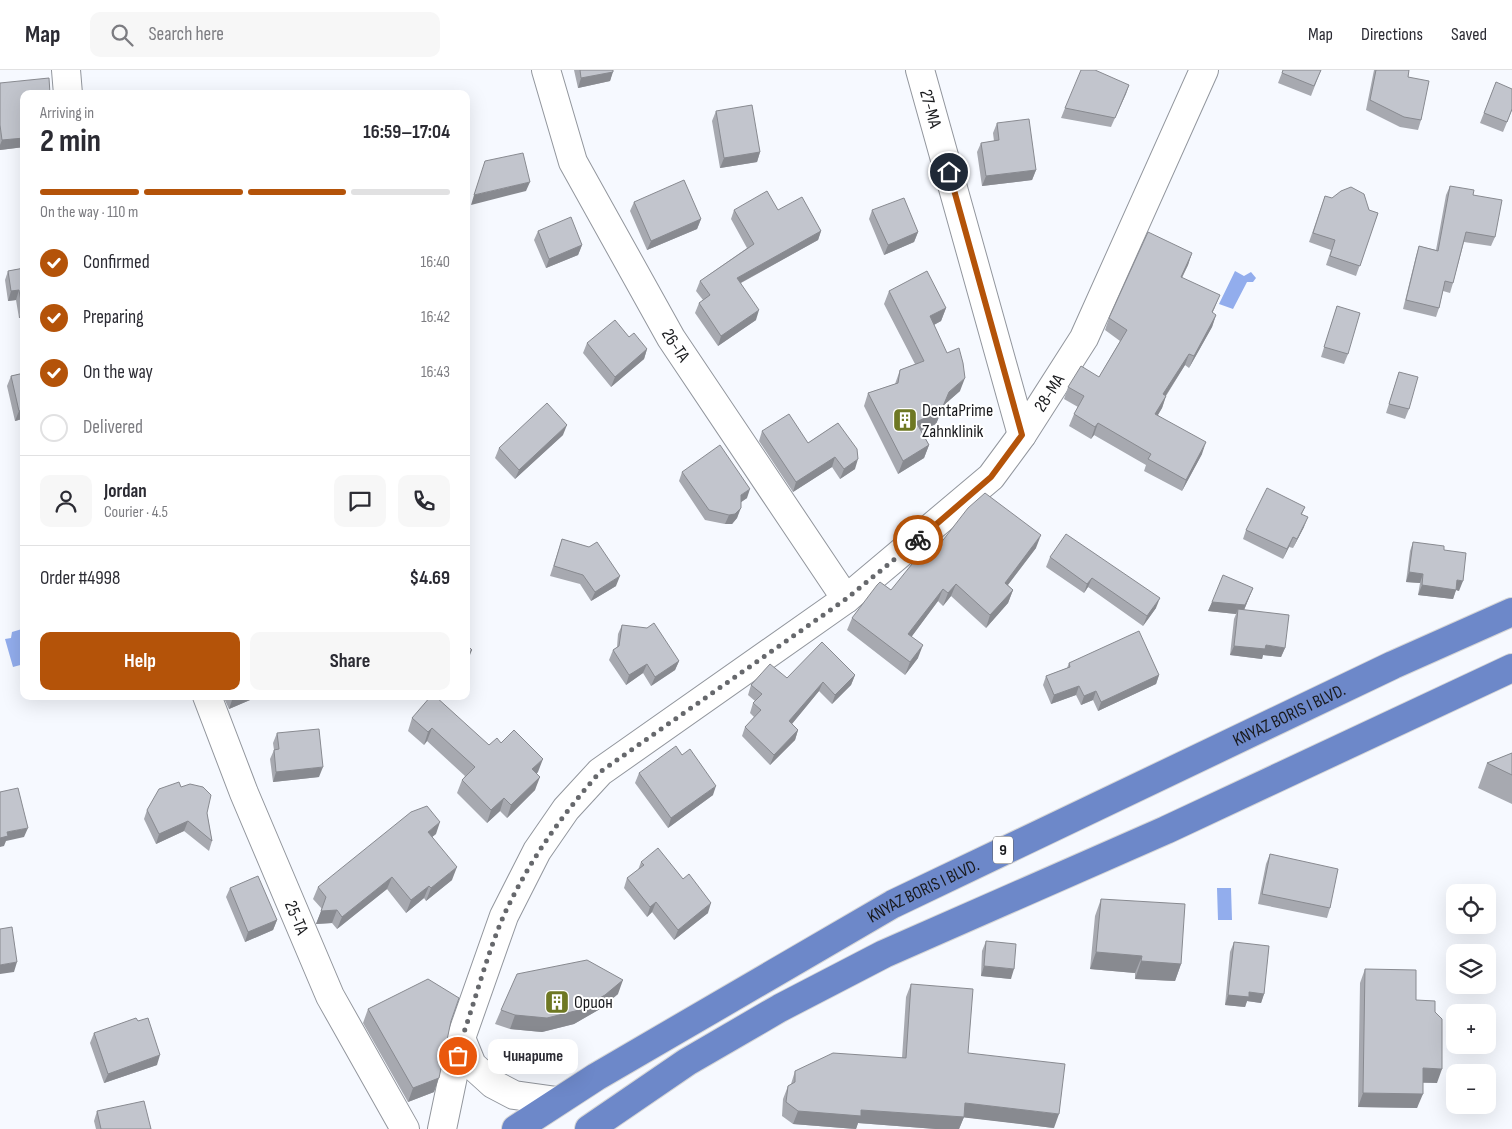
<!DOCTYPE html>
<meta charset="utf-8">
<style>
:root{--surface:#fff;--page:#f7f7f7;--text:#2b2b33;--muted:#7c7c81;--line:#e1e1e2;--accent:#b45309}
body{margin:0;font-family:"Sofia Sans Condensed",sans-serif;background:var(--page);color:var(--text);height:100vh;display:flex;flex-direction:column;font-size:19px;white-space:nowrap}
*{box-sizing:border-box;margin:0}
p{font-size:16px;color:var(--muted)}
.icon{flex:none;width:28px;height:28px;fill:none;stroke:currentColor;stroke-width:2;stroke-linecap:round;stroke-linejoin:round}
.map{position:relative;flex:1;overflow:hidden}
.sheet{position:absolute;left:20px;top:20px;width:450px;height:610px;display:flex;flex-direction:column;background:var(--surface);border-radius:10px;box-shadow:0 5px 20px #0002}
.sheet>*{flex:none}
.buttons{position:absolute;left:1446px;top:814px;display:grid;gap:10px}
.buttons a{display:grid;place-items:center;width:50px;height:50px;border-radius:10px;background:var(--surface);box-shadow:0 5px 20px #0002;font-size:25px}
.pin{position:absolute;display:grid;place-items:center;width:42px;height:42px;color:#fff;margin:-21px;border:2px solid #fff;border-radius:50%;box-shadow:0 1px 5px #0007}
.courier{position:absolute;display:grid;place-items:center;width:50px;height:50px;margin:-25px;border:4px solid #b45309;border-radius:50%;background:#fff;color:#222;box-shadow:0 1px 6px #0007}
.bubble{position:absolute;height:35px;border-radius:10px;background:var(--surface);box-shadow:0 5px 20px #0002;font-size:16px;font-weight:700;line-height:35px;text-align:center}
.head em{font-style:normal;font-weight:700}
.head div{display:flex;flex-direction:column-reverse}
.head{display:flex;align-items:center;justify-content:space-between;height:85px;padding:0 20px}
h1{font-size:32px;font-weight:700;line-height:38px}
.bar{display:grid;grid-template-columns:repeat(4,1fr);gap:8px 5px;align-content:center;height:60px;padding:0 20px}
.bar i{height:6px;border-radius:4px;background:var(--line)}
.bar .on{background:var(--accent)}
.bar p{grid-column:span 4}
.line{display:flex;align-items:center;gap:12px;padding:0 20px;border-top:1px solid var(--line)}
.line div{flex:1}
.round{display:grid;place-items:center;flex:none;width:52px;height:52px;border-radius:10px;background:var(--page)}
ol{padding:0 20px;list-style:none}
li{display:flex;align-items:center;gap:15px;height:55px}
li p{margin-inline-start:auto}
li .icon{padding:5px;border-radius:50%;background:var(--accent);color:#fff;stroke-width:4}
li:last-child{color:var(--muted)}
li i{width:28px;height:28px;border:2px solid var(--line);border-radius:50%}
.cta{display:flex;gap:10px;margin-top:auto;padding:10px 20px}
.cta a{flex:1;height:58px;border-radius:10px;background:var(--accent);color:#fff;font-size:20px;font-weight:700;line-height:58px;text-align:center}
.cta a+a{background:var(--page);color:var(--text)}
header{display:flex;align-items:center;gap:30px;box-sizing:border-box;height:70px;padding:0 25px;background:var(--surface);border-bottom:1px solid var(--line)}
header strong{font-size:24px}
nav{display:flex;gap:28px;margin-inline-start:auto;font-size:18px}
.search{width:350px;height:45px;background:var(--page);display:flex;align-items:center;gap:12px;box-sizing:border-box;padding:0 18px;border-radius:10px;color:var(--muted);font-size:19px}
.map>svg:first-child{display:block}
</style>
<header>
<strong>Map</strong>
<div class="search"><svg class="icon" aria-label="search" viewBox="0 0 24 24"><circle cx="10" cy="10" r="6"/><path d="M15 15l6 6"/></svg>Search here</div>
<nav><a>Map</a><a>Directions</a><a>Saved</a></nav>
</header>
<div class="map">
<svg width="1512" height="1059" viewBox="0 0 1512 1059">
<rect width="100%" height="100%" fill="#f6f9ff"/>
<path fill="#92aded" d="M1235 201 1244 206 1251 202 1256 208 1253 212H1247L1233 239 1219 234Z
M22 559 24 594 13 597 5 569 11 568 12 562Z
M1217 818H1231L1232 850H1218Z"/>
<g fill="none" stroke-linecap="round" stroke-linejoin="round">
<defs>
<g id="minor">
<path d="M66 0 68 24"/>
<path id="s1" d="M546 0 573 92 671 268 846 529"/>
<path id="s2" d="M920 0 1022 365"/>
<path id="s3" d="M207 626 244 723 330 926 405 1059"/>
<path d="M461 968 472 995 493 1014 514 1025 557 1031"/>
<path id="s4" d="M442 1059 461 968 504 846 537 781 566 739 600 702 846 529 991 407 1022 365 1084 268 1204 0"/>
</g>
<g id="highway">
<path id="s5" d="M516 1059 596 1007 893 834 1393 595 1512 542"/>
<path d="M589 1059 687 992 780 938 884 884 1166 760 1512 598"/>
</g>
</defs>
<use href="#minor" stroke="#92969d" stroke-width="30"/>
<use href="#highway" stroke="#d6d6d6" stroke-width="30"/>
<use href="#minor" stroke="#fff" stroke-width="28"/>
<use href="#highway" stroke="#6d88c9" stroke-width="28"/>
</g>
<path fill="#a7a9b0" d="M574 0H613L610 11 578 18Z
M1283 0H1321L1311 26 1278 13Z
M1374 0H1409L1408 7 1421 50 1418 60 1400 57 1366 40Z
M1496 12 1512 40 1503 62 1480 53Z
M0 13 24 77 0 80Z
M1129 15 1111 57 1061 48 1065 38Z
M716 41 760 82 757 92 720 98 712 51Z
M997 53 1036 100 1032 110 982 116 977 82 981 73 994 71 993 63Z
M1450 116 1473 125 1495 167 1491 176 1464 172 1453 213 1450 223 1443 221 1439 238 1436 247 1403 239 1416 186 1419 176 1436 180 1446 125Z
M1325 126 1378 143 1356 206 1326 195 1331 180 1309 172Z
M634 132 701 149 697 159 647 180 630 141Z
M734 140H778L821 161 818 170 741 213 756 250 718 276 695 243 699 233 703 230 696 221 700 211 747 178 731 149Z
M872 140 918 162 914 172 884 185 869 149Z
M538 161 582 175 578 185 546 198 534 170Z
M1192 183 1188 195 1182 208 1215 237 1212 243 1216 245 1212 257 1189 298 1185 295 1166 326 1162 338 1158 345 1202 384 1182 421 1144 401 1146 395 1094 365 1091 369 1069 356 1074 344 1078 337 1064 329 1068 317 1099 307 1120 271 1105 260 1109 248Z
M24 198V247L19 248 16 230 8 231 5 210 8 201Z
M889 221 946 238 941 251 934 255 960 321 944 335 936 354 921 361 929 375 924 388 898 404 864 336 868 323 895 314 900 300 915 294 884 234Z
M1337 236 1348 284 1344 294 1321 287Z
M629 267 647 279 644 289 611 317 583 283 587 273Z
M1399 302 1409 339 1405 349 1386 343Z
M24 303V354H23L22 349 15 351 7 316 11 306Z
M838 353 855 399 840 409 832 397 793 422 759 371 762 361 808 373Z
M563 365 515 409 495 388 499 378Z
M682 402 747 428 741 432 737 448 732 454H725L705 450 679 411Z
M1305 437 1302 444 1304 457 1293 478 1289 477 1283 489 1243 469 1246 460Z
M562 469 589 477 616 516 591 531 580 514 550 506Z
M1413 472 1444 480 1459 521 1456 520 1453 529 1418 525 1420 513 1406 512 1410 481Z
M940 474 1036 478 1008 515 1013 520 1008 533 986 558 951 526 943 536 938 531 911 567 918 588 905 605 847 560 852 548 891 520Z
M1050 487 1156 538 1143 556 1088 517 1084 523 1046 497Z
M1253 518 1244 540 1285 578 1281 587 1263 585 1262 589 1230 585 1234 549 1236 544 1208 541 1212 532Z
M622 555 679 591 675 600 651 616 643 603 626 615 609 590 613 580 617 577 618 564Z
M1069 593 1159 605 1156 614 1098 641 1093 630 1081 635 1076 625 1051 634 1043 615 1046 606 1067 598Z
M855 605 851 615 832 634 819 621 792 654 798 660 795 670 770 695 742 666 745 657 754 647 750 643 753 633 755 631 748 625 751 615 787 608Z
M223 626H252L250 630 229 639Z
M412 648 489 675 501 673 538 702 537 703 535 720 507 748 500 741 487 753 457 723 462 710 465 706 427 671 424 675 408 661Z
M277 663 319 707 273 712 270 689 274 680 273 673Z
M1512 683V734L1478 718 1487 693Z
M639 703 713 725 668 758 635 713Z
M181 717 207 743 212 771 209 781 184 761 156 774 144 749 147 740Z
M436 764 432 767 452 810 426 831 424 828 406 843 387 819 337 859 332 853 316 854 322 839 313 829 318 817Z
M1270 784 1330 838 1327 848 1258 834 1266 794Z
M641 792 708 843 674 870 652 842 647 847 624 818 627 808 638 800Z
M230 818 277 850 273 860 245 872 226 827Z
M1101 829 1181 894 1175 911 1135 909V903L1090 899 1095 846Z
M986 871 1011 909 981 906 982 881Z
M1234 872 1264 924 1261 933 1247 931 1245 937 1225 935 1230 882Z
M1365 899 1435 942 1437 1013H1423L1417 1038 1358 1037 1360 913Z
M911 914 968 983 1054 1058 964 1047 959 1059H936L858 1053 856 1059 793 1054 782 1046 783 1029 788 1016 791 1014 795 1001 902 988 906 927Z
M618 924 600 939 574 954 542 962 510 959 495 954 501 940Z
M368 939 451 951 434 1022 408 1032 363 953Z
M94 963 157 995 104 1013 90 973Z
M97 1041 151 1059H96L94 1051Z"/>
<path fill="#888a90" d="M613 2 610 11 578 18 581 8Z
M1129 15 1126 24 1111 57 1115 48Z
M24 68V77L0 80V75L2 70Z
M760 82 757 92 720 98 724 88Z
M1036 100 1032 110 982 116 986 106Z
M530 112 526 121 471 135 474 125Z
M701 149 697 159 647 180 651 171Z
M821 161 818 170 733 217 737 208Z
M918 162 914 172 884 185 888 175Z
M582 175 578 185 546 198 549 189Z
M1192 183 1188 195 1176 219 1181 207Z
M19 220 16 230 8 231 11 221Z
M1220 225 1215 237 1207 254 1212 242Z
M22 238H24V247L19 248Z
M946 238 941 251 926 259 930 246Z
M759 240 756 250 718 276 721 266Z
M1216 245 1212 257 1189 298 1194 286Z
M647 279 644 289 611 317 615 307Z
M1189 284 1185 295 1159 336 1163 324Z
M965 308 960 321 944 335 936 354 911 365 916 352Z
M1166 326 1162 338 1151 356 1155 344Z
M24 340V345L22 349 15 351 19 341Z
M1098 353 1094 365 1091 369 1095 357Z
M567 355 563 365 515 409 519 400Z
M1206 372 1202 384 1182 421 1186 410Z
M929 375 924 388 898 404 903 391Z
M835 387 832 397 793 422 796 412Z
M858 389 855 399 840 409 844 399Z
M750 419 747 428 737 435 741 425Z
M741 438 737 448 732 454H725L729 445Z
M1308 447 1304 457 1293 478 1297 469Z
M1041 465 1036 478 1000 525 1005 513Z
M1293 467 1289 477 1283 489 1287 479Z
M1409 502 1423 504 1420 513 1406 512Z
M620 506 616 516 591 531 595 522Z
M1092 508 1088 517 1084 523 1087 514Z
M1457 510 1463 511 1459 521 1456 520 1453 529 1418 525 1422 515Z
M956 514 951 526 943 536 948 523Z
M1253 518 1242 545 1238 539 1236 544 1208 541 1212 532Z
M943 519 938 531 904 577 908 564Z
M1013 520 1008 533 986 558 990 545Z
M1160 528 1156 538 1143 556 1147 546Z
M923 575 918 588 905 605 910 592Z
M1266 575 1285 578 1281 587 1263 585 1262 589 1230 585 1234 576Z
M472 580 468 590 466 592V585Z
M679 591 675 600 651 616 655 607Z
M647 594 643 603 626 615 629 605Z
M855 605 851 615 832 634 835 625Z
M1159 605 1156 614 1098 641 1101 632Z
M823 612 819 621 786 661 789 651Z
M1079 616 1076 625 1051 634 1054 625Z
M1096 621 1093 630 1081 635 1084 626Z
M240 626H252L250 630 229 639 232 630Z
M432 658 427 671 424 675 428 662Z
M798 660 795 670 770 695 774 685Z
M543 689 538 702 528 712 532 699Z
M323 697 319 707 273 712 276 702Z
M540 707 535 720 507 748 511 735Z
M716 716 713 725 668 758 671 748Z
M504 728 500 741 487 753 491 740Z
M188 751 184 761 156 774 159 764Z
M440 752 436 764 423 774 428 762Z
M28 758 24 767 6 771 4 776 0 777V768L7 762Z
M457 797 452 810 426 831 431 818Z
M392 807 387 819 337 859 342 847Z
M429 816 424 828 406 843 411 830Z
M656 832 652 842 647 847 650 837Z
M711 833 708 843 674 870 678 860Z
M337 840 332 853 316 854 321 841Z
M277 850 273 860 245 872 248 862Z
M1096 882 1142 886 1135 903 1090 899Z
M1141 891 1181 894 1175 911 1135 909Z
M17 892 14 902 0 904V895Z
M984 896 1014 899 1011 909 981 906Z
M623 910 618 924 600 939 574 954 542 962 510 959 515 945Z
M1249 922 1264 924 1261 933 1247 931 1245 937 1225 935 1228 925Z
M160 985 157 995 104 1013 108 1004Z
M1423 998 1442 999 1437 1013 1418 1012Z
M439 1008 434 1022 408 1032 413 1018Z
M1363 1023 1423 1024 1417 1038 1358 1037Z
M965 1033 1059 1044 1054 1058 960 1047Z
M861 1040 964 1047 959 1059H936L858 1053 856 1059 793 1054 798 1041Z"/>
<path fill="#c2c5cd" stroke="#888a90" d="M580 0H613V2L581 8Z
M1081 0H1095L1129 15 1115 48 1065 38Z
M1283 0H1321L1314 16 1282 3Z
M1376 0H1409L1408 7 1429 11 1421 50 1404 47 1370 30Z
M49 8 50 24H24V68L2 70 0 55V13Z
M1496 12 1512 19V39L1507 52 1484 43Z
M752 35 760 82 724 88 716 41Z
M1029 49 1036 100 986 106 981 73 999 70 997 53Z
M523 83 530 112 474 125 485 91Z
M684 110 701 149 651 171 634 132Z
M1450 116 1474 120 1473 125 1502 130 1495 167 1466 162 1453 213 1445 211 1439 238 1406 230 1419 176 1438 181Z
M1351 117 1364 124 1369 140 1378 143 1360 196 1330 186 1335 170 1313 163 1325 126 1332 128 1341 121Z
M767 121 778 140 802 127 821 161 737 208 759 240 721 266 699 233 710 225 700 211 754 174 734 140Z
M904 128 918 162 888 175 872 140Z
M571 147 582 175 549 189 538 161Z
M1148 162 1192 183 1181 207 1220 225 1212 242 1216 245 1194 286 1189 284 1163 324 1166 326 1155 344 1206 372 1186 410 1148 389 1151 384 1098 353 1095 357 1074 344 1084 326 1068 317 1081 296 1099 307 1127 260 1109 248Z
M24 198V238H22L19 220 11 221 8 201Z
M927 201 946 238 930 246 947 283 959 278 963 293 965 308 949 322 941 341 916 352 929 375 903 391 868 323 898 313 900 300 924 291 889 221Z
M1337 236 1360 243 1348 284 1324 277Z
M615 250 629 267 634 263 647 279 615 307 587 273Z
M1399 302 1418 307 1409 339 1389 334Z
M24 303V340L19 341 11 306Z
M547 333 567 355 519 400 499 378Z
M789 344 808 373 838 353 857 379 858 389 844 399 835 387 796 412 762 361Z
M720 375 750 419 741 425V438L735 444 729 445 709 440 682 402Z
M1267 418 1305 437 1301 444 1308 447 1297 469 1293 467 1287 479 1246 460Z
M985 423 1041 465 1005 513 1013 520 990 545 956 514 948 523 943 519 908 564 923 575 910 592 852 548 877 515 880 512 891 520 933 468 940 474 968 438Z
M1066 464 1160 528 1147 546 1092 508 1087 514 1050 487Z
M562 469 589 477 597 472 620 506 595 522 583 505 554 496Z
M1413 472 1444 476V480L1466 483 1463 511 1457 510 1456 520 1422 515 1423 504 1409 502Z
M1223 505 1253 518 1245 535 1212 532Z
M1238 539 1289 545 1285 578 1266 575 1265 579 1234 576Z
M654 553 679 591 655 607 647 594 629 605 613 580 619 576 622 555 647 558Z
M1139 561 1159 605 1101 632 1096 621 1084 626 1079 616 1054 625 1046 606 1070 597 1069 593Z
M822 572 855 605 835 625 823 612 789 651 798 660 774 685 745 657 761 640 753 633 762 624 751 615 770 594 787 608Z
M466 574 472 580 466 585Z
M231 626H240L232 630Z
M431 626H435L489 675 497 668 501 673 514 660 543 689 532 699 540 707 511 735 504 728 491 740 462 710 475 697 432 658 428 662 412 648Z
M319 659 323 697 276 702 274 680 279 679 277 663Z
M676 676 682 685 690 679 716 716 671 748 639 703Z
M1512 683V705L1487 693Z
M179 712 181 717 190 714 203 717 211 725 207 743 212 771 188 751 159 764 147 740 159 719Z
M18 718 28 758 7 762 8 766 0 768V722Z
M427 736 440 752 428 762 457 797 431 818 429 816 411 830 392 807 342 847 337 840 321 841 326 827 318 817 411 742Z
M658 778 683 809 689 804 711 833 678 860 656 832 650 837 627 808 644 795 641 792Z
M1270 784 1338 799 1330 838 1262 824Z
M258 806 277 850 248 862 230 818Z
M1101 829 1185 834 1181 894 1141 891 1142 886 1096 882Z
M12 857 17 892 0 895V859Z
M986 871 1016 874 1014 899 984 896Z
M1234 872 1269 876 1264 924 1249 922V927L1228 925Z
M587 890 623 910 605 925 579 940 547 948 515 945 501 940 517 904Z
M1365 899 1416 900V930L1435 931V942L1442 949V999L1423 998V1024L1363 1023Z
M428 909 459 928 451 951 439 1008 413 1018 368 939Z
M911 914 973 919 968 983 1065 994 1059 1044 965 1033 964 1047 861 1040V1046L798 1041 786 1032 788 1016 795 1012V1001L833 983 906 988Z
M136 948 138 951 148 948 160 985 108 1004 94 963Z
M144 1031 151 1059H101L97 1041Z"/>
<g fill="none" stroke-linecap="round" stroke-linejoin="round">
<path stroke="#66686c" stroke-width="5" stroke-dasharray="0 9" d="M458 986 462 968C476 928 487 884 504 845 529 791 561 746 600 702L846 529 918 470"/>
<path stroke="#b45309" stroke-width="6" d="M918 470 991 407 1022 365 949 102"/>
</g>
<defs>
<symbol id="building-square" viewBox="-11 -11 22 22"><rect x="-9" y="-9" width="18" height="18" rx="4" fill="#6e7823" stroke="#fff"/><path d="M-4-6H4V6H1V3H-1V6H-4ZM-2.5-4.3h1.7v1.8h-1.7ZM.8-4.3h1.7v1.8H.8ZM-2.5-1h1.7V.8h-1.7ZM.8-1h1.7V.8H.8Z" fill="#fff"/></symbol>
</defs>
<g fill-rule="evenodd">
<use href="#building-square" x="891" y="336" width="28" height="28"/>
<use href="#building-square" x="543" y="918" width="28" height="28"/>
</g>
<g text-anchor="middle" dominant-baseline="central" stroke-width="4" stroke-linejoin="round" paint-order="stroke">
<rect fill="#fff" stroke="#5e5f61" stroke-width="1" x="993" y="766.5" width="20" height="27" rx="4"/>
<g font-size="16" font-weight="bold" fill="#191a1d">
<text x="1003" y="780">9</text>
</g>
<g font-size="18" fill="#191a1d" stroke="#fff">
<text stroke="none"><textPath href="#s2" startOffset="40">27-МА</textPath></text>
<text stroke="none"><textPath href="#s1" startOffset="306">26-ТА</textPath></text>
<text stroke="none"><textPath href="#s4" startOffset="989">28-МА</textPath></text>
<text stroke="none"><textPath href="#s5" startOffset="878">KNYAZ BORIS I BLVD.</textPath></text>
<text stroke="none"><textPath href="#s5" startOffset="472">KNYAZ BORIS I BLVD.</textPath></text>
<text stroke="none"><textPath href="#s3" startOffset="239">25-ТА</textPath></text>
</g>
<g font-size="18" fill="#191a1d" stroke="#fff" text-anchor="start">
<text x="922" y="340">DentaPrime<tspan x="922" dy="21">Zahnklinik</tspan></text>
<text x="574" y="932">Орион</text>
</g>
</g>
</svg>
<div class="buttons">
<a><svg class="icon" aria-label="locate" viewBox="0 0 24 24"><circle cx="12" cy="12" r="6"/><path d="M12 2v4M12 18v4M2 12h4M18 12h4"/></svg></a>
<a><svg class="icon" aria-label="layers" viewBox="0 0 24 24"><path d="M12 4l9 5-9 5-9-5zM3 14l9 5 9-5"/></svg></a>
<a>+</a>
<a>−</a>
</div>
<div class="pin" style="left:458px;top:986px;background:#ea580c"><svg class="icon" aria-label="bag" viewBox="0 0 24 24"><path d="M5 8h14l-1 12H6zM9 8a3 3 0 0 1 6 0"/></svg></div>
<div class="pin" style="left:949px;top:102px;background:#1f2937"><svg class="icon" aria-label="home" viewBox="0 0 24 24"><path d="M3 11l9-7 9 7M6 9v11h12V9"/></svg></div>
<div class="courier" style="left:918px;top:470px"><svg class="icon" aria-label="bike" viewBox="0 0 24 24"><circle cx="6" cy="16" r="4"/><circle cx="18" cy="16" r="4"/><path d="M6 16l4-8h5l3 8M10 8l3 8H6M13 5h3"/></svg></div>
<div class="bubble" style="left:488px;top:969px;width:90px">Чинарите</div>
<section class="sheet">
<div class="head"><div><h1>2 min</h1><p>Arriving in</p></div><em>16:59–17:04</em></div>
<div class="bar"><i class="on"></i><i class="on"></i><i class="on"></i><i></i><p>On the way · 110 m</p></div>
<ol>
<li><svg class="icon" aria-label="check" viewBox="0 0 24 24"><path d="M5 12l5 5 9-10"/></svg>Confirmed<p>16:40</p></li>
<li><svg class="icon" aria-label="check" viewBox="0 0 24 24"><path d="M5 12l5 5 9-10"/></svg>Preparing<p>16:42</p></li>
<li><svg class="icon" aria-label="check" viewBox="0 0 24 24"><path d="M5 12l5 5 9-10"/></svg>On the way<p>16:43</p></li>
<li><i></i>Delivered</li>
</ol>
<div class="line" style="height:90px"><a class="round"><svg class="icon" aria-label="person" viewBox="0 0 24 24"><circle cx="12" cy="8" r="4"/><path d="M4 21q1-7 8-7t8 7"/></svg></a><div><b>Jordan</b><p>Courier · 4.5</p></div><a class="round"><svg class="icon" aria-label="chat" viewBox="0 0 24 24"><path d="M4 5h16v11H9l-5 4z"/></svg></a><a class="round"><svg class="icon" aria-label="phone" viewBox="0 0 24 24"><path d="M5 4h4l2 5-3 2q2 4 5 5l2-3 5 2v4C11 20 4 13 5 4z"/></svg></a></div>
<div class="line" style="height:65px"><div>Order #4998</div><b>$4.69</b></div>
<div class="cta"><a>Help</a><a>Share</a></div>
</section>
</div>
